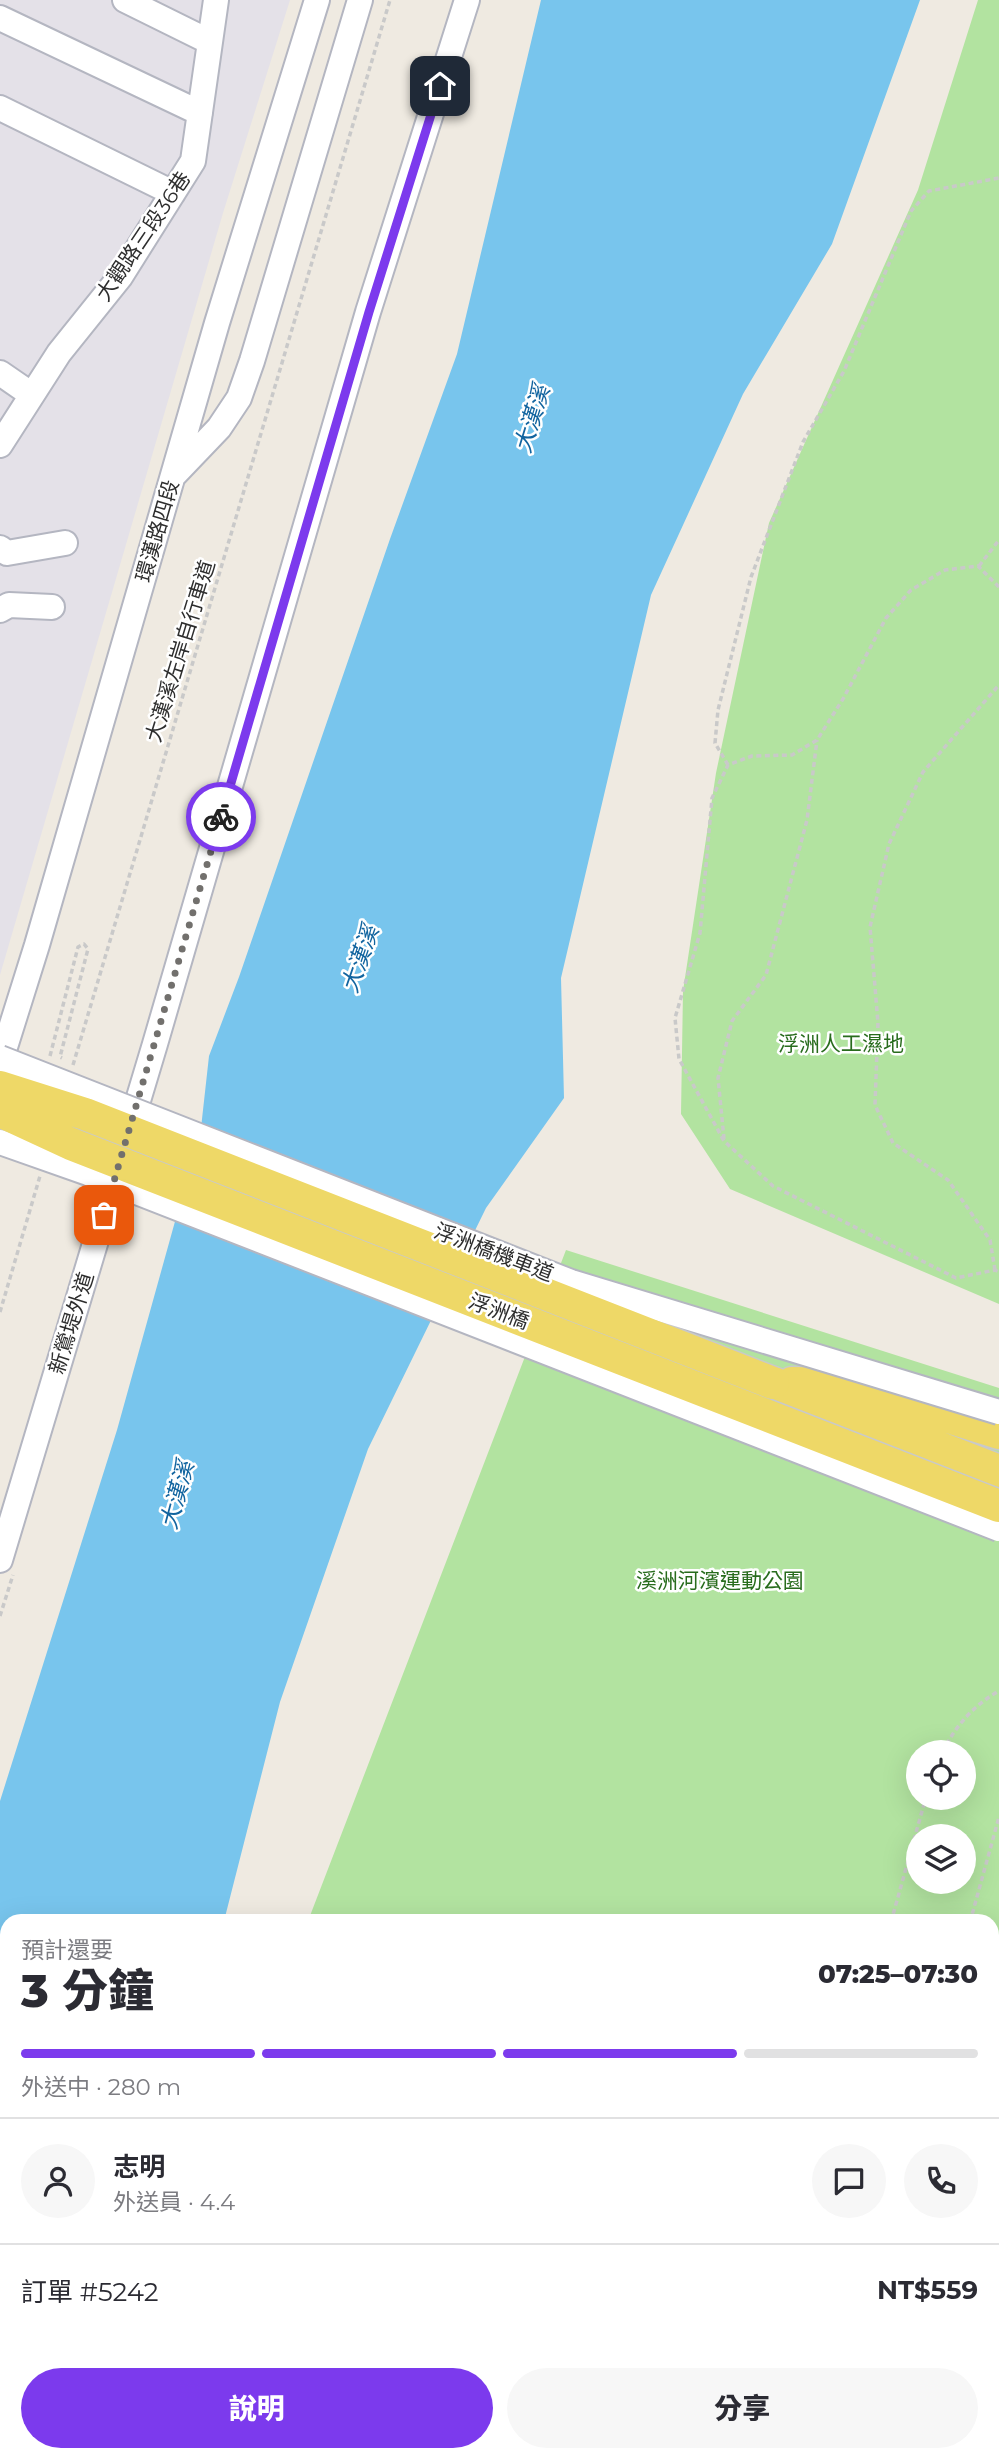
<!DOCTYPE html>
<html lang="zh-TW">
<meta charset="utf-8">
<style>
:root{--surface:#fff;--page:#f7f7f7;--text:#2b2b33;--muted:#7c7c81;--line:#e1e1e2;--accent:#7c3aed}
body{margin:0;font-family:Montserrat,"Noto Sans TC",sans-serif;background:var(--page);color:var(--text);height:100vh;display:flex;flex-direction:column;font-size:26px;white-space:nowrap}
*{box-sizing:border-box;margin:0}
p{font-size:23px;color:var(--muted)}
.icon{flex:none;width:38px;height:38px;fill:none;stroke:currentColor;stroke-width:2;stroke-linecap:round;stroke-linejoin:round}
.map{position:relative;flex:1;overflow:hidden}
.sheet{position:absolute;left:0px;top:1914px;width:999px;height:548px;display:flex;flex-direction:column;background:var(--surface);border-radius:21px 21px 0 0;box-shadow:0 7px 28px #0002}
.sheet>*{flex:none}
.controls{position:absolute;left:906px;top:1740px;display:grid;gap:14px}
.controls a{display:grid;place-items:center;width:70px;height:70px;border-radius:50%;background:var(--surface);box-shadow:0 7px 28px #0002;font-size:35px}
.pin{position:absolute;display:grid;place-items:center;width:60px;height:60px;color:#fff;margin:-30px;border-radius:14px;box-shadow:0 4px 10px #0006}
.courier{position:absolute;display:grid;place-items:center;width:70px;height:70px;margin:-35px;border:5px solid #7c3aed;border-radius:50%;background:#fff;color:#222;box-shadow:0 2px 9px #0007}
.headline em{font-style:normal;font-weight:800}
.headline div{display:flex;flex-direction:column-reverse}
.headline{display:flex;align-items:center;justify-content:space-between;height:119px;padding:0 21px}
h1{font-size:46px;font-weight:800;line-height:52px}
.bar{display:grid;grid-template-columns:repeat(4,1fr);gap:10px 7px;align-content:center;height:84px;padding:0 21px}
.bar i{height:9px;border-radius:5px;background:var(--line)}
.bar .on{background:var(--accent)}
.bar p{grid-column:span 4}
.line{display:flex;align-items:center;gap:18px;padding:0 21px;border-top:2px solid var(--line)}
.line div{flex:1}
.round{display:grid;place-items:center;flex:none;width:74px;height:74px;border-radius:37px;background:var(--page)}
.primary-button{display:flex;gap:14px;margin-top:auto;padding:14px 21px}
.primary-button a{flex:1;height:80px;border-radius:42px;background:var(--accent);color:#fff;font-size:28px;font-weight:800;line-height:80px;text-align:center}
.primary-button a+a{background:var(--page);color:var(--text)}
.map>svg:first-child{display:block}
</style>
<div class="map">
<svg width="999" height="2461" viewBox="0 0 999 2461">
<rect width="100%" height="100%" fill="#efeae1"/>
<path fill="#e4e1e8" d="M0 0H290L223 213 0 975Z"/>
<path fill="#b2e3a0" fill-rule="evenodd" d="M978 0H999V1304L730 1189 681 1114 683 991 716 773 769 523 918 190Z
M566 1250 999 1388V2461H202L204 2455H992V1922L308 1921ZM919 1752H964V1797H919ZM919 1836H964V1881H919Z"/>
<path fill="#c3ea9c" d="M304 2455H629L631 2461H301Z"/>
<path fill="#78c5ed" d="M541 0H920L832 244 743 394 651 595 561 978 564 1098 486 1208 368 1449 280 1702 224 1921 7 1922V2455H121L120 2461H0V1801L117 1430 201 1128 209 1056 239 977 390 539 457 354Z"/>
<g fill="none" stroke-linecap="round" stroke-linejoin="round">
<defs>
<path id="minor" d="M125 0 210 42
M0 18 200 113
M0 108 173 193
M0 373 32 395
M0 445 59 353 120 277 193 161 216 0
M175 474 219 428 239 398 252 361 360 0
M0 548 7 553 65 543
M0 610 9 605 52 607
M0 1063 37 945 217 323 317 0
M0 1560 155 1044 368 312 467 0"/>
<path id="major" d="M773 1383 999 1471
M792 1383 844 1384 999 1433"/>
</defs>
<use href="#minor" stroke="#b4b6c1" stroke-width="28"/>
<use href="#major" stroke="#c9c9c9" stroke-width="35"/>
<path stroke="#c9c9c9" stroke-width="3.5" stroke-dasharray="5 3.5" stroke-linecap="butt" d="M979 566 999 540
M999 587 978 566 945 570 911 590 886 618 843 699 817 740 792 755 752 756 728 765 712 798 700 933 675 1018 679 1059 724 1141 773 1186 956 1278 995 1270 999 1272
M728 765 715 743 718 710 751 577 803 442 844 371 911 211 929 191 999 178
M50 1056 78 947 84 944 88 949 60 1057 62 1058
M73 1065 390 0
M724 1139 718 1078 732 1021 766 975 807 820 817 740
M995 1270 990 1240 948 1180 893 1143 875 1105 878 1023 870 927 889 844 923 772 999 685
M0 1312 40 1176
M0 1616 13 1575
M943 1752C954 1727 975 1704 999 1691
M891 1922 926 1797
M970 1922 999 1817
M992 1939 999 1940
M992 2180 999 2182
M992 2409 999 2388
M743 2461 748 2455
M759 2461V2455
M975 2461 977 2455"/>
<use href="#minor" stroke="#fff" stroke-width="24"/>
<use href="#major" stroke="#eed867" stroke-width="32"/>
<defs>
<path id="minor-bridge" d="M0 1058 571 1282 999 1412
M0 1142 88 1173 999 1529"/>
<path id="major-bridge" d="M0 1087 85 1114 773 1383
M0 1111 71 1144 999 1506"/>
</defs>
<use href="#minor-bridge" stroke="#b4b6c1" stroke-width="28" stroke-linecap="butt"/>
<use href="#major-bridge" stroke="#c9c9c9" stroke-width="35" stroke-linecap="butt"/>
<use href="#minor-bridge" stroke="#fff" stroke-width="24"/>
<use href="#major-bridge" stroke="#eed867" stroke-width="32"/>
</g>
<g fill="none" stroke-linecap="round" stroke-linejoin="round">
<path stroke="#72706d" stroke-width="7" stroke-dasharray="0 12.6" d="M104 1215 221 817"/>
<path stroke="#7c3aed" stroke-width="9" d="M221 817 369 312 440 86"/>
</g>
<g text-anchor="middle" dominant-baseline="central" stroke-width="5" stroke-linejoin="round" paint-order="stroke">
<g font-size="21" fill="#2e2e2e" stroke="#fff">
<text transform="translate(143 236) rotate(-56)">大觀路三段36巷</text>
<text transform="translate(157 531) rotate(-74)">環漢路四段</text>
<text transform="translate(180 651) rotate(-73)">大漢溪左岸自行車道</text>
<text transform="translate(494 1252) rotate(21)">浮洲橋機車道</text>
<text transform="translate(499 1311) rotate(21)">浮洲橋</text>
<text transform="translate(71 1323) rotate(-73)">新鶯堤外道</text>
</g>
<g font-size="21" fill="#286c1d" stroke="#fff">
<text x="841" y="1043">浮洲人工濕地</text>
<text x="720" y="1580">溪洲河濱運動公園</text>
</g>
<g font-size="23" font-style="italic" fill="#11649f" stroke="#fff">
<text transform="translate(532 419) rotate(-73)">大漢溪</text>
<text transform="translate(360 959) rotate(-71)">大漢溪</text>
<text transform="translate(177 1495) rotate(-75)">大漢溪</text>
</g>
</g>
</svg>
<div class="controls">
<a><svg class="icon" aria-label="locate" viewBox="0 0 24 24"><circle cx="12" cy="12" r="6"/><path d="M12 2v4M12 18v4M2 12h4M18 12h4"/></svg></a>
<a><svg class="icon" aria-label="layers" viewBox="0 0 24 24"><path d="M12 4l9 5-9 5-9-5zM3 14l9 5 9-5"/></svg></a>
</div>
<div class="pin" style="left:104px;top:1215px;background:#ea580c"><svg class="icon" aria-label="bag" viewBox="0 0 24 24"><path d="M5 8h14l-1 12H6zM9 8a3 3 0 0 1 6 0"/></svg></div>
<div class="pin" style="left:440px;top:86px;background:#1f2937"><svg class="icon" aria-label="home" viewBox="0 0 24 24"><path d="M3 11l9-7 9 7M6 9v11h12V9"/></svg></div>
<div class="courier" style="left:221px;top:817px"><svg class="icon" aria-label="bike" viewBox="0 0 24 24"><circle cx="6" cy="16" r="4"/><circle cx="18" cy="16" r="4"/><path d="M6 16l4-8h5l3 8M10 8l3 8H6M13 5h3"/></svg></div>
<section class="sheet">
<div class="headline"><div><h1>3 分鐘</h1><p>預計還要</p></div><em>07:25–07:30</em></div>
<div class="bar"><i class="on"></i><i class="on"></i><i class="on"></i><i></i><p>外送中 · 280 m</p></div>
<div class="line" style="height:126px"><a class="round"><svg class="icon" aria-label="person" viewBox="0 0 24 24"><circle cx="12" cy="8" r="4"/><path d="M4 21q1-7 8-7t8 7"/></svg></a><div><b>志明</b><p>外送員 · 4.4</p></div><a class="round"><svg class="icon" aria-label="chat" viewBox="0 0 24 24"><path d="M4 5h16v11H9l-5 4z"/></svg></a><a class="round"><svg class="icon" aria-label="phone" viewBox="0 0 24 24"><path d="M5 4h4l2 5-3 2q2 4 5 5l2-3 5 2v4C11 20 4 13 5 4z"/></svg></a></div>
<div class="line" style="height:91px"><div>訂單 #5242</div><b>NT$559</b></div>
<div class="primary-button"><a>說明</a><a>分享</a></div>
</section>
</div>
